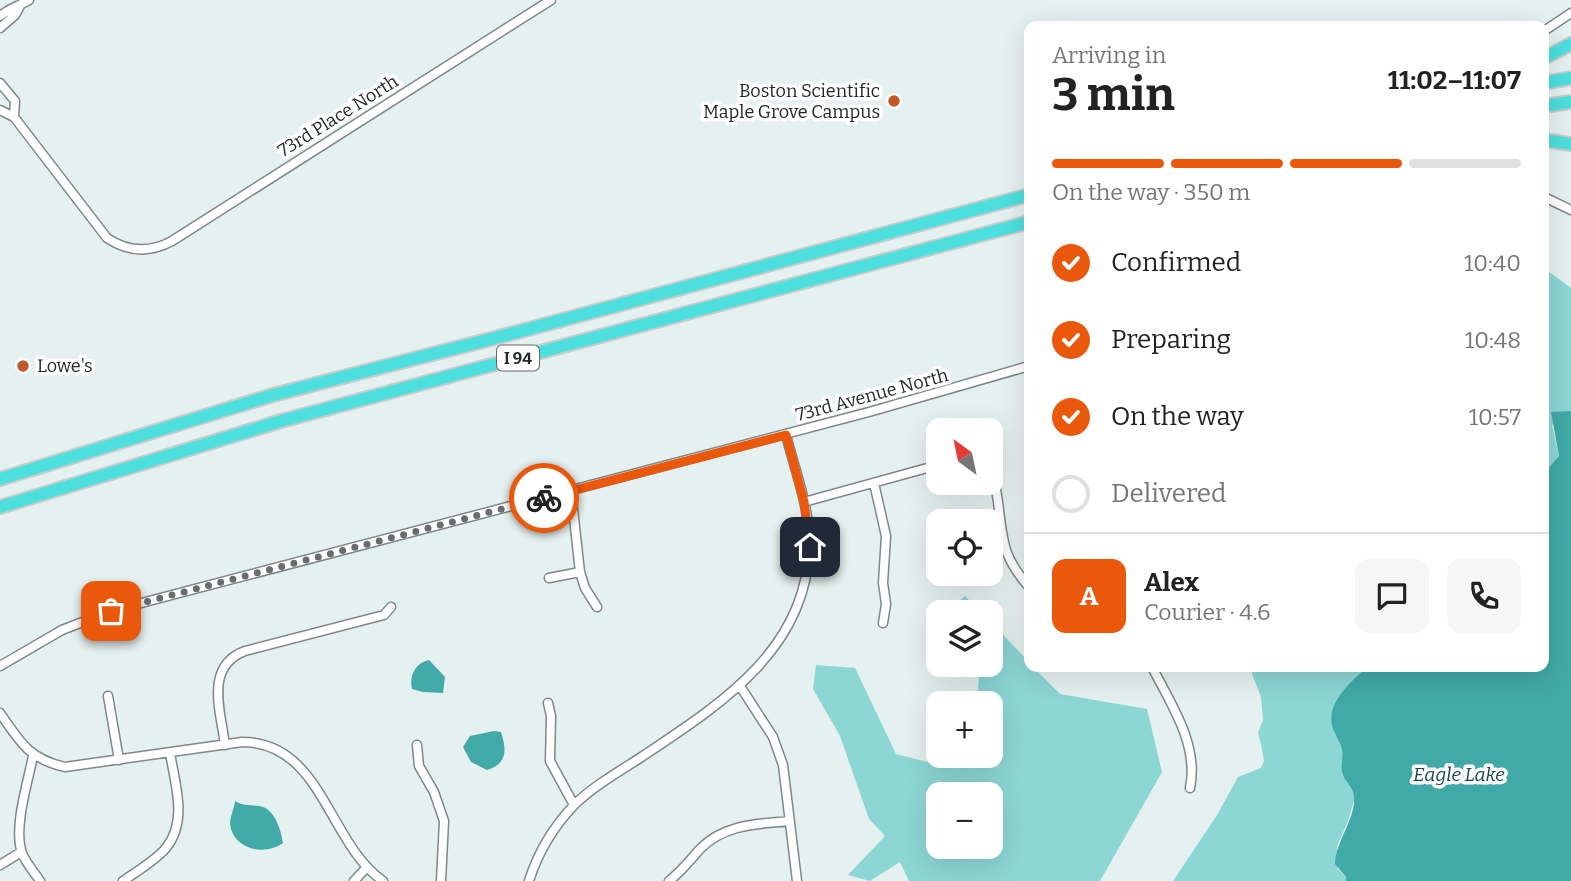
<!DOCTYPE html>
<meta charset="utf-8">
<style>
:root{--surface:#fff;--page:#f6f6f6;--text:#222;--muted:#767676;--line:#e0e0e0;--accent:#ea580c}
body{margin:0;font-family:Bitter,serif;background:var(--page);color:var(--text);height:100vh;display:flex;flex-direction:column;font-size:26px;white-space:nowrap}
*{box-sizing:border-box;margin:0}
p{font-size:23px;color:var(--muted)}
.icon{flex:none;width:38px;height:38px;fill:none;stroke:currentColor;stroke-width:2;stroke-linecap:round;stroke-linejoin:round}
.map{position:relative;flex:1;overflow:hidden}
.drawer{position:absolute;left:1024px;top:21px;width:525px;height:651px;display:flex;flex-direction:column;background:var(--surface);border-radius:14px;box-shadow:0 7px 28px #0002}
.drawer>*{flex:none}
.needle{width:46px;rotate:327deg}
.fabs{position:absolute;left:926px;top:418px;display:grid;gap:14px}
.fabs a{display:grid;place-items:center;width:77px;height:77px;border-radius:14px;background:var(--surface);box-shadow:0 7px 28px #0002;font-size:35px}
.pin{position:absolute;display:grid;place-items:center;width:60px;height:60px;color:#fff;margin:-30px;border-radius:14px;box-shadow:0 4px 10px #0006}
.courier{position:absolute;display:grid;place-items:center;width:70px;height:70px;margin:-35px;border:5px solid #ea580c;border-radius:50%;background:#fff;color:#222;box-shadow:0 2px 9px #0007}
.summary em{font-style:normal;font-weight:700}
.summary div{display:flex;flex-direction:column-reverse}
.summary{display:flex;align-items:center;justify-content:space-between;height:119px;padding:0 28px}
h1{font-size:46px;font-weight:700;line-height:52px}
.bar{display:grid;grid-template-columns:repeat(4,1fr);gap:10px 7px;align-content:center;height:84px;padding:0 28px}
.bar i{height:9px;border-radius:5px;background:var(--line)}
.bar .current{background:var(--accent)}
.bar p{grid-column:span 4}
.line{display:flex;align-items:center;gap:18px;padding:0 28px;border-top:2px solid var(--line)}
.line div{flex:1}
.round{display:grid;place-items:center;flex:none;width:74px;height:74px;border-radius:14px;background:var(--page)}
ol{padding:0 28px;list-style:none}
li{display:flex;align-items:center;gap:21px;height:77px}
li p{margin-inline-start:auto}
li .icon{padding:7px;border-radius:50%;background:var(--accent);color:#fff;stroke-width:4}
li:last-child{color:var(--muted)}
li i{width:38px;height:38px;border:4px solid var(--line);border-radius:50%}
.map>svg:first-child{display:block}
</style>
<div class="map">
<svg width="1571" height="881" viewBox="0 0 1571 881">
<rect width="100%" height="100%" fill="#e5f1f0"/>
<path fill="#8cd6d4" fill-rule="evenodd" d="M1544 268 1571 288V411L1552 425 1559 456 1544 473Z
M965 596 981 612H946Z
M991 622 1029 662V667H1033L1060 694 1147 709 1162 772 1100 881H909L900 862 870 881 848 875 885 836 869 819 840 736 813 689 816 665 855 668 896 754 935 764 949 756H990V704L977 703 979 674 973 665H990ZM990 794V847H938V794Z
M1252 667H1367L1343 691 1342 774 1352 786 1355 797 1348 821 1337 846 1338 869 1346 877V881H1173L1217 815 1238 777 1261 768 1264 761 1262 749 1258 732 1263 720 1261 697 1252 674Z"/>
<path fill="#41a9a7" d="M1571 411V881H1346V877L1335 864C1336 840 1356 819 1354 796 1353 786 1344 781 1342 772 1341 765 1343 757 1342 750 1341 742 1334 734 1332 725 1327 701 1352 681 1367 667H1544V473L1559 456 1551 412Z
M429 660 445 677 443 693 423 692 412 689C409 676 415 663 429 660Z
M494 731 501 732C507 750 507 764 487 770L471 762 463 747 470 736Z
M235 801C244 807 253 804 263 807 276 812 281 831 283 843 266 855 238 851 231 829 228 819 234 811 235 801Z"/>
<g fill="none" stroke-linecap="round" stroke-linejoin="round">
<defs>
<path id="minor" d="M0 16C10 8 19 6 29 0
M0 28 15 15 20 6
M1544 31 1571 13
M0 83 15 101 14 117
M0 110 14 117 107 238C128 252 150 253 172 241L551 0
M1544 197 1571 210
M990 470C996 480 996 491 998 502 1003 541 1002 556 1029 587
M874 483 886 536 883 583 886 604 883 623
M571 491 580 572 585 588 597 607
M804 502 938 465
M549 578 580 572
M0 666 62 630 111 611 869 412 1029 366
M1152 667C1171 704 1199 745 1190 788
M740 686 773 737 783 765 797 881
M108 696 119 760
M548 703 551 716 550 761 574 805
M0 713C20 742 29 759 65 767L242 742C322 742 328 843 383 881
M225 745C221 712 204 666 245 651L384 615 391 607
M417 745 419 766 434 792 444 821 441 881
M33 756C28 782 13 828 22 853 26 863 34 872 40 881
M0 865 21 852
M123 881C137 871 155 861 166 848 188 821 175 784 170 753
M354 881 367 867
M529 881C538 852 554 826 575 804 594 786 618 772 640 758 716 707 806 652 809 549 811 510 795 471 786 435
M669 881C682 871 690 860 700 849 724 824 758 824 789 821"/>
<path id="highway" d="M1544 58 1571 44
M1544 83 1571 78
M1544 106 1571 102
M1544 140 1571 144
M0 479 273 395 491 339 1029 195
M0 507 281 421 1029 222"/>
</defs>
<use href="#minor" stroke="#7e8888" stroke-width="11"/>
<use href="#highway" stroke="#cacbcb" stroke-width="16"/>
<use href="#minor" stroke="#fff" stroke-width="8"/>
<use href="#highway" stroke="#4cdfdd" stroke-width="12"/>
</g>
<g fill="none" stroke-linecap="round" stroke-linejoin="round">
<path stroke="#686e6e" stroke-width="7" stroke-dasharray="0 12.6" d="M111 611 544 498"/>
<path stroke="#ea580c" stroke-width="9" d="M544 498 786 435 804 502 810 547"/>
</g>
<g fill="#bf5929" stroke="#fff" stroke-width="2.5">
<circle cx="894" cy="101" r="7"/>
<circle cx="23" cy="366" r="7"/>
</g>
<g text-anchor="middle" dominant-baseline="central" stroke-width="7" stroke-linejoin="round" paint-order="stroke">
<rect fill="#fff" stroke="#666868" stroke-width="2" x="497" y="345.5" width="42" height="25" rx="5"/>
<g font-size="16" font-weight="bold" fill="#242828">
<text x="518" y="358">I 94</text>
</g>
<g font-size="18" fill="#242828" stroke="#fff" text-anchor="end">
<text x="880" y="91">Boston Scientific<tspan x="880" dy="21">Maple Grove Campus</tspan></text>
<text x="37" y="366" text-anchor="start">Lowe's</text>
</g>
<g font-size="18" fill="#242828" stroke="#fff">
<text transform="translate(338 116) rotate(-32)">73rd Place North</text>
<text transform="translate(872 395) rotate(-15)">73rd Avenue North</text>
</g>
<g font-size="19" font-style="italic" fill="#184646" stroke="#fff">
<text x="1459" y="774">Eagle Lake</text>
</g>
</g>
</svg>
<div class="fabs">
<a><svg class="needle" viewBox="-14 -14 28 28"><path d="M0-13l5 13h-10z" fill="#e53935"/><path d="M0 13l5-13h-10z" fill="#767676"/></svg></a>
<a><svg class="icon" aria-label="locate" viewBox="0 0 24 24"><circle cx="12" cy="12" r="6"/><path d="M12 2v4M12 18v4M2 12h4M18 12h4"/></svg></a>
<a><svg class="icon" aria-label="layers" viewBox="0 0 24 24"><path d="M12 4l9 5-9 5-9-5zM3 14l9 5 9-5"/></svg></a>
<a>+</a>
<a>−</a>
</div>
<div class="pin" style="left:111px;top:611px;background:#ea580c"><svg class="icon" aria-label="bag" viewBox="0 0 24 24"><path d="M5 8h14l-1 12H6zM9 8a3 3 0 0 1 6 0"/></svg></div>
<div class="pin" style="left:810px;top:547px;background:#1f2937"><svg class="icon" aria-label="home" viewBox="0 0 24 24"><path d="M3 11l9-7 9 7M6 9v11h12V9"/></svg></div>
<div class="courier" style="left:544px;top:498px"><svg class="icon" aria-label="bike" viewBox="0 0 24 24"><circle cx="6" cy="16" r="4"/><circle cx="18" cy="16" r="4"/><path d="M6 16l4-8h5l3 8M10 8l3 8H6M13 5h3"/></svg></div>
<section class="drawer">
<div class="summary"><div><h1>3 min</h1><p>Arriving in</p></div><em>11:02–11:07</em></div>
<div class="bar"><i class="current"></i><i class="current"></i><i class="current"></i><i></i><p>On the way · 350 m</p></div>
<ol>
<li><svg class="icon" aria-label="check" viewBox="0 0 24 24"><path d="M5 12l5 5 9-10"/></svg>Confirmed<p>10:40</p></li>
<li><svg class="icon" aria-label="check" viewBox="0 0 24 24"><path d="M5 12l5 5 9-10"/></svg>Preparing<p>10:48</p></li>
<li><svg class="icon" aria-label="check" viewBox="0 0 24 24"><path d="M5 12l5 5 9-10"/></svg>On the way<p>10:57</p></li>
<li><i></i>Delivered</li>
</ol>
<div class="line" style="height:126px"><b class="round" style="background:var(--accent);color:#fff">A</b><div><b>Alex</b><p>Courier · 4.6</p></div><a class="round"><svg class="icon" aria-label="chat" viewBox="0 0 24 24"><path d="M4 5h16v11H9l-5 4z"/></svg></a><a class="round"><svg class="icon" aria-label="phone" viewBox="0 0 24 24"><path d="M5 4h4l2 5-3 2q2 4 5 5l2-3 5 2v4C11 20 4 13 5 4z"/></svg></a></div>
</section>
</div>
